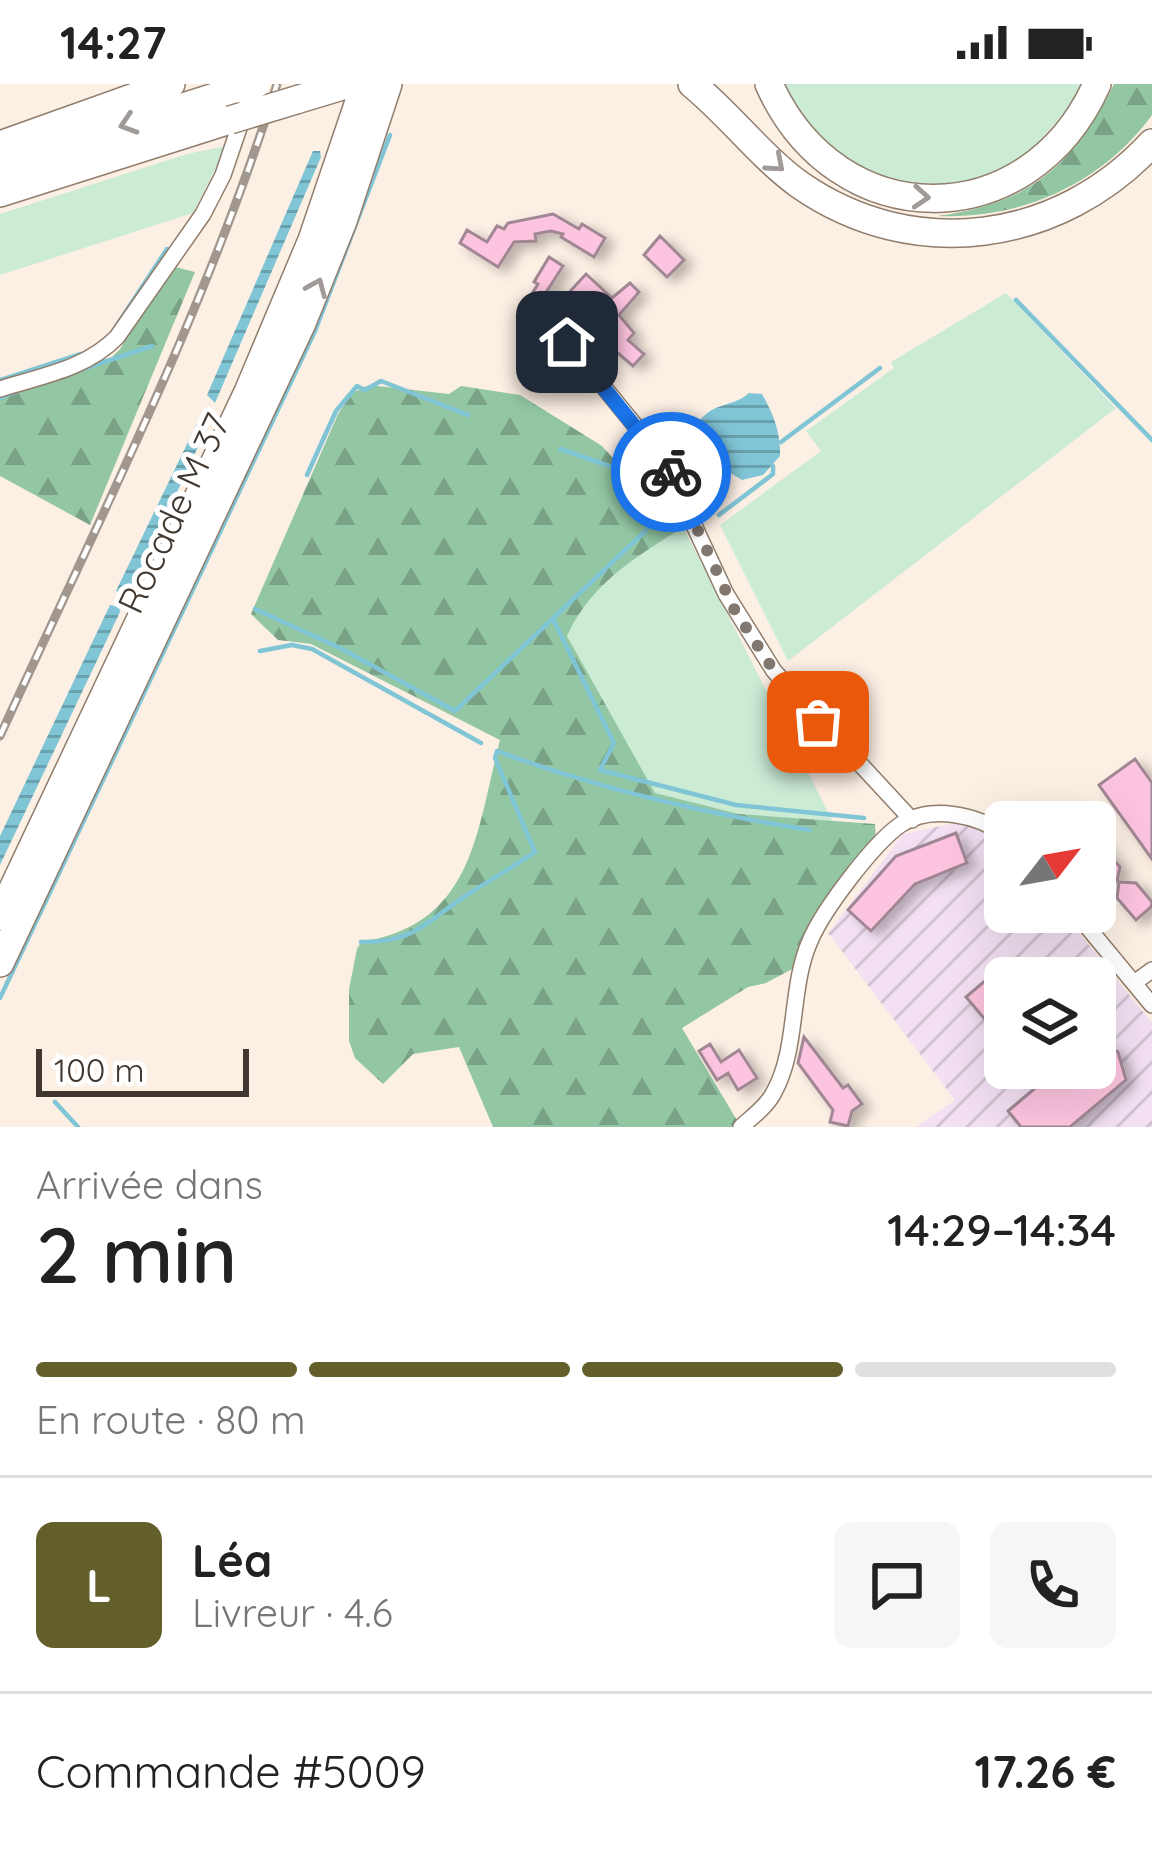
<!DOCTYPE html>
<html lang="fr">
<meta charset="utf-8">
<style>
:root{--surface:#fff;--page:#f6f6f6;--text:#222;--muted:#767676;--line:#e0e0e0;--accent:#635f2b}
body{margin:0;font-family:Quicksand,sans-serif;background:var(--page);color:var(--text);height:100vh;display:flex;flex-direction:column;font-size:45px;white-space:nowrap}
*{box-sizing:border-box;margin:0}
p{font-size:39px;color:var(--muted)}
.icon{flex:none;width:66px;height:66px;fill:none;stroke:currentColor;stroke-width:2;stroke-linecap:round;stroke-linejoin:round}
.map{position:relative;height:1043px;overflow:hidden}
.panel{display:flex;flex-direction:column;background:var(--surface);flex:1}
.panel>*{flex:none}
.needle{width:78px;rotate:59deg}
.tools{position:absolute;left:984px;top:717px;display:grid;gap:24px}
.tools a{display:grid;place-items:center;width:132px;height:132px;border-radius:18px;background:var(--surface);box-shadow:0 12px 48px #0002;font-size:60px}
.scale{position:absolute;left:36px;bottom:30px;width:213px;box-sizing:border-box;padding-left:12px;border:6px solid #403730;border-top:0;font-size:33px;line-height:42px;white-space:nowrap;color:#403730;-webkit-text-stroke:9px #fff;paint-order:stroke}
.pin{position:absolute;display:grid;place-items:center;width:102px;height:102px;color:#fff;margin:-51px;border-radius:24px;box-shadow:0 6px 18px #0006}
.courier{position:absolute;display:grid;place-items:center;width:120px;height:120px;margin:-60px;border:9px solid #1a73e8;border-radius:50%;background:#fff;color:#222;box-shadow:0 3px 15px #0007}
.overview em{font-style:normal;font-weight:600}
.overview div{display:flex;flex-direction:column-reverse}
.overview{display:flex;align-items:center;justify-content:space-between;height:204px;padding:0 36px}
h1{font-size:78px;font-weight:600;line-height:90px}
.bar{display:grid;grid-template-columns:repeat(4,1fr);gap:18px 12px;align-content:center;height:144px;padding:0 36px}
.bar i{height:15px;border-radius:9px;background:var(--line)}
.bar .on{background:var(--accent)}
.bar p{grid-column:span 4}
.line{display:flex;align-items:center;gap:30px;padding:0 36px;border-top:3px solid var(--line)}
.line div{flex:1}
.round{display:grid;place-items:center;flex:none;width:126px;height:126px;border-radius:18px;background:var(--page)}
.status{display:flex;justify-content:space-between;align-items:center;height:84px;padding:0 60px;background:var(--surface);direction:ltr}
.status svg{height:33px;fill:currentColor}
.map>svg:first-child{display:block}
</style>
<div class="status"><b>14:27</b><svg viewBox="0 0 49 12"><path d="M0 12V9h3v3zM5 12V6h3v6zM10 12V3h3v9zM15 12V0h3v12zM26 1h20v11H26zM47 4h2v5h-2z"/></svg></div>
<div class="map">
<svg width="1152" height="1043" viewBox="0 0 1152 1043">
<defs>
<pattern id="industrial-furrows" width="10" height="10" patternUnits="userSpaceOnUse" patternTransform="scale(3)"><rect width="10" height="10" fill="#f3e1f3"/><path d="M-1 1l2-2M0 10L10 0M9 11l2-2" fill="none" stroke="#d1c2d1"/></pattern>
<pattern id="forest-firs" width="22" height="20" patternUnits="userSpaceOnUse" patternTransform="scale(3)"><rect width="22" height="20" fill="#93c7a4"/><path d="M5 1l3.5 6h-7zM16 11l3.5 6h-7z" fill="#79a286"/></pattern>
<pattern id="water-rules" width="6" height="5" patternUnits="userSpaceOnUse" patternTransform="scale(3)"><rect width="6" height="5" fill="#80c5d6"/><path d="M0 2.5h6" fill="none" stroke="#6aa1ae"/></pattern>
<filter id="shadow"><feDropShadow dx="8" dy="5" stdDeviation="6" flood-color="#0004"/></filter>
</defs>
<rect width="100%" height="100%" fill="#fcefe4"/>
<path fill="url(#industrial-furrows)" fill-rule="evenodd" d="M965 737 1005 758V828H1062L1152 939V1043H916L955 1016 828 849 903 750ZM1005 894H1095V984H1005Z"/>
<path fill="#cbebd5" d="M774 0H1090L1009 91 920 109 835 78Z
M227 62 193 129 0 191V130L187 70Z
M1006 209 1116 324 788 577 720 441 821 367 806 347 894 284 891 278Z
M683 443 833 738 739 730 655 710 567 552C591 499 635 474 683 443Z"/>
<path fill="url(#forest-firs)" d="M1114 0H1152V31C1103 99 1021 136 938 132 1030 119 1073 82 1114 0Z
M175 183 195 188 90 441 0 392V311L111 274 120 265 164 192Z
M369 301 449 310 461 302 520 311 602 362 613 374 625 404 664 377 695 436C643 469 593 495 567 552L655 709 739 730 875 740 876 756C840 795 809 831 796 883L766 899 748 903 682 944 741 1043H493L459 963 413 970 383 1000 355 974 349 957V905L357 865 361 858C474 840 476 748 500 656L311 560 278 556 251 530 338 330 352 309Z"/>
<path fill="url(#water-rules)" d="M313 67H320L321 73 215 319 207 311Z
M749 309 762 310C773 329 781 349 780 372L763 391 742 396 717 381 696 342C712 316 731 325 749 309Z
M202 329 212 333 128 513 116 507Z
M110 521 119 523 120 528 0 781V752Z"/>
<g fill="none" stroke-linecap="round" stroke-linejoin="round">
<path stroke="#80c5d6" stroke-width="4.5" d="M1016 216 1152 356
M117 241 167 165
M77 287 152 262
M0 296 81 270
M0 314 21 306
M781 358 880 284
M560 365 668 402
M307 391 336 327 357 302 365 306 381 297 468 331
M719 431 773 390V382
M255 525 340 564 455 627 676 418
M553 535 614 659 600 686 736 721 864 734
M260 567 292 561 312 565 481 659
M361 858C417 859 428 835 470 809 492 795 514 782 535 768L495 674 497 667C599 705 702 729 810 746
M0 914 315 247 390 51
M55 1018 78 1043"/>
</g>
<path fill="#fdc4df" stroke="#a08793" stroke-width="3" filter="url(#shadow)" d="M553 130 579 145 582 140 605 154 594 173 561 153 563 150 551 147 535 150 536 157 514 158 498 183 460 159 467 146 487 158 497 142 504 145 508 139Z
M660 152 684 176 667 193 644 171Z
M549 173 563 182 543 213 533 208 538 200 534 198Z
M586 190 612 214 630 199 639 208 619 231 634 249 628 256 644 270 633 282 599 253 614 235 592 215 588 219 583 215 561 239 551 228Z
M1135 675 1152 699V775L1099 701Z
M956 749 967 779 915 800 871 847 848 826 896 772Z
M1095 754 1120 783 1117 797 1104 795 1095 785Z
M1119 798 1136 799 1152 818 1151 823 1136 836 1117 814Z
M1006 879 1020 894H1005V959L966 913Z
M804 953 843 1004 848 1001 862 1020 852 1027 848 1042 830 1038 833 1026 798 979Z
M1095 955 1118 968 1126 996 1070 1043H1021L1008 1027 1040 1000 1026 984H1095Z
M710 960 721 978 739 966 757 994 738 1006 728 989 717 996 699 967Z"/>
<g fill="none" stroke-linecap="round" stroke-linejoin="round">
<defs>
<path id="street" d="M567 258 664 377 726 510 774 587 912 736
M0 305C41 292 86 285 117 253L203 130 223 91 243 32
M1075 828 1152 921
M1134 899 1152 886
M741 1043C752 1033 766 1023 773 1010 799 965 789 904 810 857 823 826 873 760 900 741 931 720 978 731 1005 751"/>
<path id="highway" d="M692 0C730 31 760 72 800 101 914 180 1060 159 1152 59
M769 0C837 152 1029 153 1097 0
M296 16 349 0
M0 61 171 0
M0 81 240 5
M0 109 230 36
M0 832 248 308 312 156 365 0
M0 879 302 239 343 137 388 0"/>
</defs>
<use href="#street" stroke="#917d6c" stroke-width="18"/>
<use href="#highway" stroke="#917d6c" stroke-width="30"/>
<use href="#street" stroke="#fff" stroke-width="15"/>
<use href="#highway" stroke="#fff" stroke-width="27"/>
<defs>
<path id="rail" d="M0 652C98 437 206 226 277 0"/>
</defs>
<use href="#rail" stroke="#a2978e" stroke-width="9"/>
<use href="#rail" stroke="#fff" stroke-width="4.5" stroke-dasharray="14" stroke-linecap="butt"/>
<defs>
<path id="highway-bridge" d="M240 5 256 0
M230 36 296 16"/>
</defs>
<use href="#highway-bridge" stroke="#917d6c" stroke-width="30" stroke-linecap="butt"/>
<use href="#highway-bridge" stroke="#fff" stroke-width="27"/>
</g>
<defs><path id="oneway-chevron" d="M-2-3.5L2.5 0L-2 3.5" fill="none" stroke-width="1.6" stroke-linecap="round" stroke-linejoin="round" transform="scale(3)"/></defs>
<g stroke="#a09b98">
<use href="#oneway-chevron" transform="translate(128 40) rotate(162)"/>
<use href="#oneway-chevron" transform="translate(776 80) rotate(41)"/>
<use href="#oneway-chevron" transform="translate(921 113) rotate(4)"/>
<use href="#oneway-chevron" transform="translate(317 203) rotate(-67)"/>
</g>
<g fill="none" stroke-linecap="round" stroke-linejoin="round">
<path stroke="#82776f" stroke-width="12" stroke-dasharray="0 21.6" d="M671 388 734 525 774 587 818 638"/>
<path stroke="#1a73e8" stroke-width="15" d="M567 258 671 388"/>
</g>
<g text-anchor="middle" dominant-baseline="central" stroke-width="10" stroke-linejoin="round" paint-order="stroke">
<g font-size="36" fill="#403730" stroke="#fff">
<text transform="translate(173 429) rotate(-65)">Rocade M 37</text>
</g>
</g>
</svg>
<div class="tools">
<a><svg class="needle" viewBox="-14 -14 28 28"><path d="M0-13l5 13h-10z" fill="#e53935"/><path d="M0 13l5-13h-10z" fill="#767676"/></svg></a>
<a><svg class="icon" aria-label="layers" viewBox="0 0 24 24"><path d="M12 4l9 5-9 5-9-5zM3 14l9 5 9-5"/></svg></a>
</div>
<div class="scale">100 m</div>
<div class="pin" style="left:818px;top:638px;background:#ea580c"><svg class="icon" aria-label="bag" viewBox="0 0 24 24"><path d="M5 8h14l-1 12H6zM9 8a3 3 0 0 1 6 0"/></svg></div>
<div class="pin" style="left:567px;top:258px;background:#1f2937"><svg class="icon" aria-label="home" viewBox="0 0 24 24"><path d="M3 11l9-7 9 7M6 9v11h12V9"/></svg></div>
<div class="courier" style="left:671px;top:388px"><svg class="icon" aria-label="bike" viewBox="0 0 24 24"><circle cx="6" cy="16" r="4"/><circle cx="18" cy="16" r="4"/><path d="M6 16l4-8h5l3 8M10 8l3 8H6M13 5h3"/></svg></div>
</div>
<section class="panel">
<div class="overview"><div><h1>2 min</h1><p>Arrivée dans</p></div><em>14:29–14:34</em></div>
<div class="bar"><i class="on"></i><i class="on"></i><i class="on"></i><i></i><p>En route · 80 m</p></div>
<div class="line" style="height:216px"><b class="round" style="background:var(--accent);color:#fff">L</b><div><b>Léa</b><p>Livreur · 4.6</p></div><a class="round"><svg class="icon" aria-label="chat" viewBox="0 0 24 24"><path d="M4 5h16v11H9l-5 4z"/></svg></a><a class="round"><svg class="icon" aria-label="phone" viewBox="0 0 24 24"><path d="M5 4h4l2 5-3 2q2 4 5 5l2-3 5 2v4C11 20 4 13 5 4z"/></svg></a></div>
<div class="line" style="height:156px"><div>Commande #5009</div><b>17.26 €</b></div>
</section>
